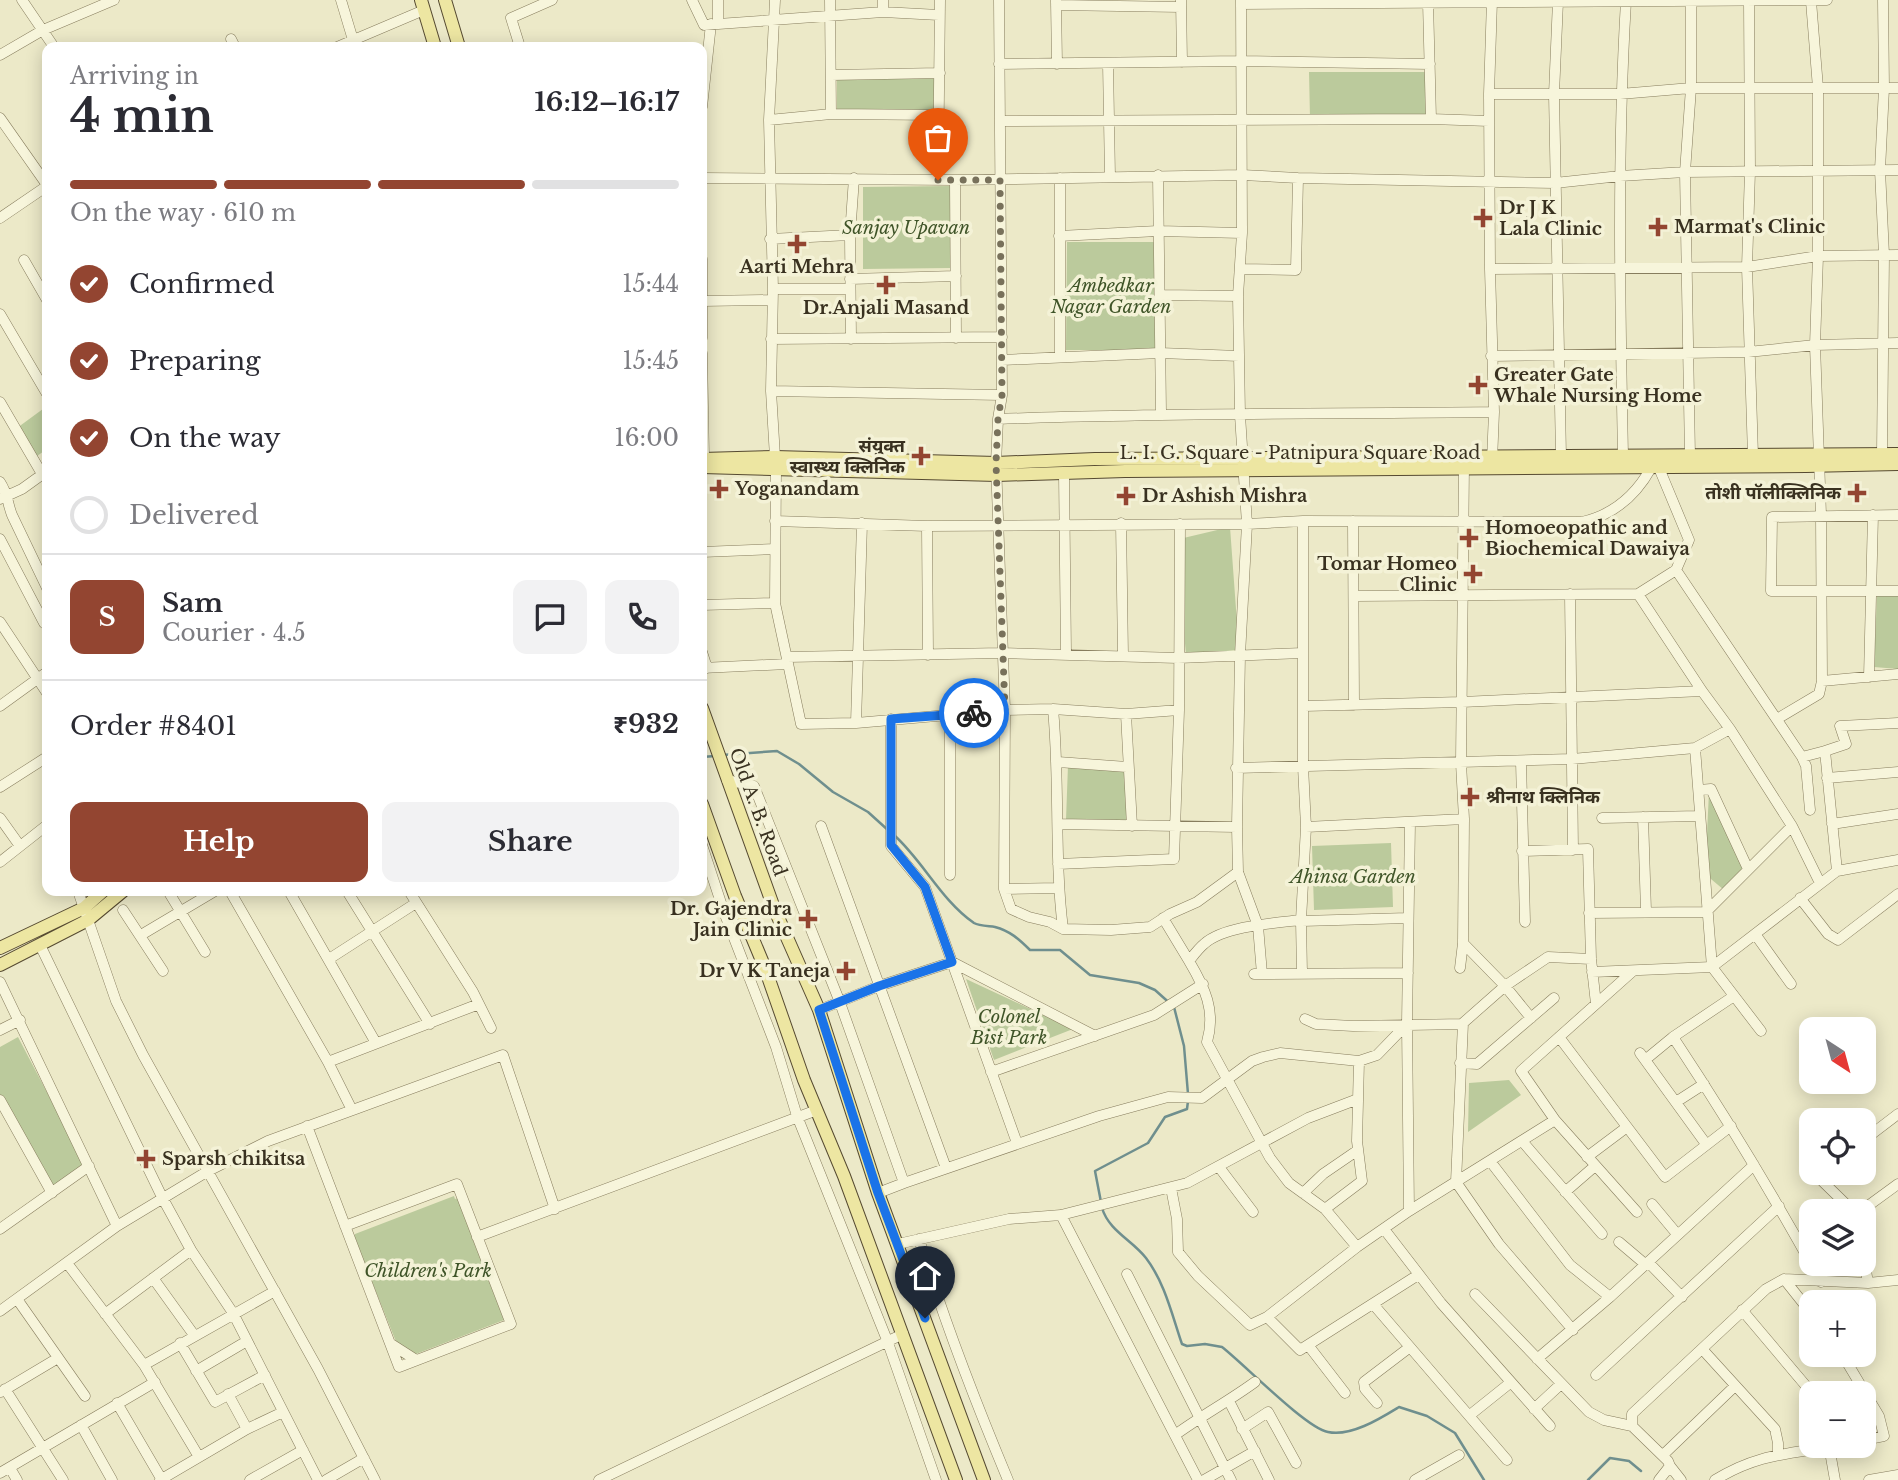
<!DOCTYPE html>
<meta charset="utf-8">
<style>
:root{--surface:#fff;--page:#f2f2f3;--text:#2b2b33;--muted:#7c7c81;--line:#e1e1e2;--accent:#934531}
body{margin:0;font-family:"Libre Baskerville","Noto Sans Devanagari",serif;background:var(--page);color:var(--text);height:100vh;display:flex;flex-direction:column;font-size:26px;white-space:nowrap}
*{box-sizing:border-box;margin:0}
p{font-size:23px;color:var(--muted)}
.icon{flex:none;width:38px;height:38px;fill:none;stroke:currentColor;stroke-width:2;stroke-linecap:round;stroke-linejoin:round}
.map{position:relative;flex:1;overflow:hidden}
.sheet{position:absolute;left:42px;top:42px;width:665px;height:854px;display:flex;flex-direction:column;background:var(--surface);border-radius:14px;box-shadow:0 4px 18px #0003}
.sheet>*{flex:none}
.needle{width:46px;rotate:144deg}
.fabs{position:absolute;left:1799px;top:1017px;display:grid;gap:14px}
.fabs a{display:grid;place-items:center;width:77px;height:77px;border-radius:14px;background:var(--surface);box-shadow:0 4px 18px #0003;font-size:35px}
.pin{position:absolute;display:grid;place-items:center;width:60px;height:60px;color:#fff;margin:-72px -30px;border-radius:50% 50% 50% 0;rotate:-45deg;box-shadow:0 0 7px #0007}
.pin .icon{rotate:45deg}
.courier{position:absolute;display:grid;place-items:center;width:70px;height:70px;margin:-35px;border:5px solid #1a73e8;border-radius:50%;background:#fff;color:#222;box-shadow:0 2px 9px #0007}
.head em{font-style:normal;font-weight:800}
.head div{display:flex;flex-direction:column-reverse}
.head{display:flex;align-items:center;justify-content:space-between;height:119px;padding:0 28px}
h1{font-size:46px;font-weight:800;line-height:52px}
.bar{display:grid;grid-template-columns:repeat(4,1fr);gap:10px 7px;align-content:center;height:84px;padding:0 28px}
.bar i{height:9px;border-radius:5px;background:var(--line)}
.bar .on{background:var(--accent)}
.bar p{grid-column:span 4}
.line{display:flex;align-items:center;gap:18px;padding:0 28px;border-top:2px solid var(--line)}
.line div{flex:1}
.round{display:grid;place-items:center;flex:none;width:74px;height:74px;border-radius:14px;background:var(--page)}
ol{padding:0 28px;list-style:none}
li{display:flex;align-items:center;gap:21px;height:77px}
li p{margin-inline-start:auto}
li .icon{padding:7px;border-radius:50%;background:var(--accent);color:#fff;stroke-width:4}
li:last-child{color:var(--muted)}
li i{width:38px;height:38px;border:4px solid var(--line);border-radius:50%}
.action{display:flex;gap:14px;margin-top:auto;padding:14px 28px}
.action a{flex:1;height:80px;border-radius:14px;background:var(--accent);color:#fff;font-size:28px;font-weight:800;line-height:80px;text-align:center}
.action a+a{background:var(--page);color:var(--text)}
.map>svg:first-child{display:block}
</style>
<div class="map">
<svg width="1898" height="1480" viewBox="0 0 1898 1480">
<rect width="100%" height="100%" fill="#ece9c8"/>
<path fill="#bbca9c" d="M837 72 934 74V113L837 112Z
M1309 72H1428V117L1310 118Z
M950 186V268L863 269V187Z
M1067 242H1157L1156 350H1066Z
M47 406V449L37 456 17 428Z
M1230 527 1239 650 1186 654 1175 540Z
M1898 593V669L1874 667 1877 594Z
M1068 765 1129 767 1127 822 1066 820Z
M1709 792 1745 868 1724 890 1705 874Z
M1391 843 1393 907 1314 910 1312 846Z
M966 979 1073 1029 994 1060Z
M18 1037 86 1167 50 1188 0 1097V1047Z
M1509 1080 1521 1095 1468 1132 1469 1083Z
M454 1196 455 1199 458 1198 504 1320 403 1359 354 1237 355 1234Z"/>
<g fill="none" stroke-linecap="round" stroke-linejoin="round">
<path stroke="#6f8f8e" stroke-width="2.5" d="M722 755 777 751 799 764 833 792 868 812 889 831
M702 757 715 756
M894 835C923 861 941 900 974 923 979 926 988 926 995 927 1010 931 1019 939 1030 950H1060L1090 975 1139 983 1155 990 1174 1007 1184 1046 1188 1094
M1101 1202 1095 1171 1148 1143 1165 1117 1187 1109 1188 1101
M1102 1208C1109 1231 1132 1240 1146 1258 1165 1283 1172 1315 1182 1344L1187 1346 1205 1344 1222 1347C1244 1364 1306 1428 1328 1432 1351 1437 1381 1418 1399 1407L1427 1416 1455 1433 1484 1480
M1588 1480 1610 1458 1629 1461 1641 1471"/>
<defs>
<path id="minor" d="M22 0 54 47
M341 0 353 40
M692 0 704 25 883 12 939 15
M718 0V24
M775 0 769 120 773 289 771 391 775 457
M830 0 831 114
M883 0V12
M999 0 1002 395 998 419 996 463 1005 710 1004 889 1011 909 1029 917 1050 922 1063 929 1111 930 1150 927 1170 914 1197 902 1238 872
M1181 0 1182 62
M1241 0 1242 233 1238 296 1240 415 1247 524 1240 655 1237 827 1238 872 1258 926 1262 974
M1749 0 1750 171 1747 267 1753 456
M1056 1 1057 64
M1558 1 1554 94 1561 456
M1428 2 1431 119
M1241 4 1827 0
M1056 5 1181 7
M231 39 235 47
M337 47 424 10
M520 47 511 18 552 0
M0 55 43 30 114 0
M1108 63 1110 177
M999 64 1241 61 1430 64
M831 75 940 73
M1489 94H1620L1691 88H1898
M702 107 711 24
M0 118 47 185
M769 120 831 114 940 115
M1000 121 1431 119 1489 121
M1158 175 1161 413
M702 178 955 180 1242 175 1298 178 1555 183 1620 176 1685 172 1898 170
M938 180 940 0
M955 180 956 338
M0 218 47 186
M1059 236 1158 231 1242 233
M770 239 850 235
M702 259V338
M24 260 47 300
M1240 269 1296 270 1298 178
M1490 269 1747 267 1818 256 1898 255
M850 279 956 276
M773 289H850
M1160 295 1238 296
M702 301 772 300
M0 314 47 394
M771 339 1002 337
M851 339 850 235 854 178
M702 353 704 459
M1491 356 1748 352 1815 345 1898 343
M1060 357V178
M1002 360 1160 353 1239 356
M771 391 1002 395
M0 402 42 474
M998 419C1163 413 1328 414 1494 412
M1882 454 1884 255 1880 170 1884 88 1883 0
M1623 456C1620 304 1617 152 1626 1
M1690 456 1685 172 1691 88V0
M1492 461 1494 412 1490 269 1489 94 1492 0
M1464 464 1461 763 1464 819 1463 943 1505 986 1531 1018
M776 469 775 603 801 724 856 723 1005 710 1053 709 1126 714 1179 710
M1064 473 1066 654
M0 482C8 494 7 502 12 515L47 588
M0 499 22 489 47 471
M1898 515 1772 517 1771 591H1898
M775 521 927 526 1247 524 1303 521 1582 522C1613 515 1636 495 1651 468
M1353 521 1354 705
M1121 523 1123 656
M927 526 928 655
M0 539 44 623 47 625
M702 552 775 549
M1676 570 1802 757 1806 766 1810 810
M1570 594 1573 850
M1638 594 1702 691 1730 729 1792 826 1820 883
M1355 596 1638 594 1676 570 1689 540 1659 468
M702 605 775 603
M0 622 47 693
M702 652 707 668
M787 657 1002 653 1178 658 1303 653
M702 668 787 664
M1869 677 1873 515
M1822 681 1898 674
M0 706 47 672
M1304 706 1462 702 1702 691
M1053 709C1060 782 1054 856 1063 929
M1126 714 1132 826
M950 715V875
M891 719V846L925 887 1017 1143
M1777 719 1819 694 1822 681 1821 515 1815 345 1818 256V88L1811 1
M856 723 862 523
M1695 748 1712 967 1761 1031
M1802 757 1825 751
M1521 761 1525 922
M1058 762 1127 767
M1236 768 1572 759 1695 748 1730 729
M1827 778 1898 772
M727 780 754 786 839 1000 904 1183 878 1193
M0 787 47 757
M1699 790 1711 789 1748 869
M1643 817 1646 911
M0 818 20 846
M1602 818 1699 816
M1058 824 1237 827
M1832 824 1898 814
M821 826 946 1168
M1306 827 1464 819
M702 845 724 912 776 1047 797 1116 887 1340 936 1480
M1522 851 1588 849 1591 959 1596 1004
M0 862 47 825
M1058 864 1174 859 1179 710 1180 524
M1837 871 1825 751 1846 744 1840 726 1898 723
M1004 889 1058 888
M78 891 116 1001 143 1055 318 1369 375 1480
M168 891 205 952
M230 891 328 1062 352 1110
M289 891 376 1043
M347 891 430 1024
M409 891 473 992 491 1028
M1800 898 1828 934 1838 940 1898 894
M123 910 163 971
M1589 913 1706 912 1792 826
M1163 918 1189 961
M1301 920C1275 923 1224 926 1204 944 1198 949 1193 956 1189 961 1205 988 1216 1011 1207 1042L1270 1158 1289 1183 1325 1209 1357 1247
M1302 921 1408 918
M1755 934 1791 984
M141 935 215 891
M40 945 162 1197 191 1250 233 1313 318 1480
M329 959 416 903
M1460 968 1463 943
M1633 971 1521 1071 1555 1120 1637 1212
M1592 972 1712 967 1837 871 1898 860
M1254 974 1408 973
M1302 974 1301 920 1306 827 1303 766V521
M0 982 117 1226
M1734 996 1673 1037C1726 1117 1775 1198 1821 1282
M819 1010 879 986 952 962 1095 1036
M1305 1019 1316 1024 1353 1026 1463 1024
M0 1030 20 1020
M1559 1037 1665 1177 1731 1126
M1640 1053 1706 1144
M1645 1060 1673 1037
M328 1062 479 1004
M1460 1063 1477 1064 1554 998
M991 1072 1154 1015 1203 984
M0 1100 52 1193
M1676 1102 1704 1084
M307 1126C338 1207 369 1287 399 1367L511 1324 457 1184 345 1226
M1864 1140 1898 1114
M1522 1141 1602 1234
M1587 1157 1627 1127
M1490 1161 1570 1265 1610 1297
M1219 1167 1253 1212
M1821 1172 1817 1176 1853 1211
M904 1183 1099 1116 1168 1097 1202 1098 1252 1061 1263 1057 1280 1053 1359 1061 1377 1055 1407 1024
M1171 1188 1177 1219 1178 1252 1198 1276 1250 1325 1267 1317 1300 1350 1418 1275
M1565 1192 1595 1166
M1303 1193 1323 1174 1358 1150
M1652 1204 1677 1234
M1325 1209 1362 1181 1357 1141 1359 1061
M1409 1211 1407 1024 1410 822
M1861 1211 1898 1184
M1061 1215 1198 1480
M0 1229 89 1166
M1384 1229 1441 1303 1550 1426
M477 1237 817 1110
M919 1239C944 1321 975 1401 1008 1480
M1619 1242 1645 1264
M898 1244 1009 1219 1061 1215 1187 1183 1308 1118 1358 1099
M1864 1258 1868 1283
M1648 1262 1682 1297
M67 1263 144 1365 199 1457
M1127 1274 1231 1480
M153 1278 194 1335
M1784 1279 1811 1313
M1475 1294 1589 1412 1604 1420 1632 1426
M17 1299 85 1396
M1373 1304 1507 1460
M1742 1310 1812 1393
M0 1311 117 1226 208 1171 268 1141 503 1055 555 1209
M105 1314 191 1250
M1267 1317 1357 1247 1409 1211 1555 1120
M1573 1330 1499 1244 1456 1182 1463 1023 1505 986 1548 957 1591 959
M180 1343 215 1402 265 1375
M391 1344 416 1360
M1308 1345 1345 1393
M1703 1350 1775 1429 1778 1443V1455
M1842 1354 1879 1416 1884 1436 1864 1440
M1537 1359 1610 1297 1754 1165
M144 1365 275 1291
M196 1371 247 1341
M1596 1375 1779 1206
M5 1389 63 1480
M1 1392 58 1358
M228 1394 247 1429
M1229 1401 1269 1480
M117 1403 162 1480
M1377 1403 1365 1389 1364 1382 1410 1347
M1534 1409 1561 1384
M1470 1415 1510 1383
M81 1425 112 1480
M1242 1429 1268 1412 1296 1463
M1175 1435C1201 1416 1229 1401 1255 1382
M1829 1446 1835 1480
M1664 1454 1735 1386
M1670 1466 1681 1480
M10 1468 17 1480
M0 1473 155 1382
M160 1480 247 1429 283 1412
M250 1480 303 1450
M326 1480 364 1458
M599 1480 903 1334
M1204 1480 1255 1451
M1415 1480 1459 1455
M1659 1480 1670 1466 1668 1461 1632 1426V1414L1766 1289 1784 1279 1868 1283 1898 1280
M1715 1480C1757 1454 1788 1454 1834 1446
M1869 1480 1898 1475"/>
<path id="major" d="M421 0 435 47
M445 0 459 47
M702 459 775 457 996 463 1095 459 1898 454
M702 467 997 475 1125 471 1806 466 1898 464
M702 708 774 908 819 1010 878 1193 984 1480
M702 804 735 896 765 968 804 1080 844 1176 956 1480
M0 948 84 908 103 891
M0 965 88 920 123 891"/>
</defs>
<use href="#minor" stroke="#877d5e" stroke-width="11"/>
<use href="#major" stroke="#564a31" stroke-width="14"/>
<use href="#minor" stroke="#f7f5db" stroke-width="10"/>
<use href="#major" stroke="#ede6a2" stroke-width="12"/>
</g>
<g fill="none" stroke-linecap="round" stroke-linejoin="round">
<path stroke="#78715b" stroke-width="7" stroke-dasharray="0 12.6" d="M938 180H1000L1002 395 998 419 996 463 1005 710 974 713"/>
<path stroke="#1a73e8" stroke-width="9" d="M925 1318 878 1193 819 1010 879 986 952 962 925 887 891 845V719L974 713"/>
</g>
<g fill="#934531" stroke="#f4f2d7" stroke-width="2.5">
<path d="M1479.5 207.5h7v7h7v7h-7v7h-7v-7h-7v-7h7z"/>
<path d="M1654.5 216.5h7v7h7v7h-7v7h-7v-7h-7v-7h7z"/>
<path d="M793.5 233.5h7v7h7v7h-7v7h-7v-7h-7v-7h7z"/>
<path d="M882.5 274.5h7v7h7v7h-7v7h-7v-7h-7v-7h7z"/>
<path d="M1474.5 374.5h7v7h7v7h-7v7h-7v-7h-7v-7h7z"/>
<path d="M917.5 445.5h7v7h7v7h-7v7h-7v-7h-7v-7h7z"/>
<path d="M715.5 478.5h7v7h7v7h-7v7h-7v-7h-7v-7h7z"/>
<path d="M1853.5 482.5h7v7h7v7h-7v7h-7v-7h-7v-7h7z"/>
<path d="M1122.5 485.5h7v7h7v7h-7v7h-7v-7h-7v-7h7z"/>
<path d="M1465.5 527.5h7v7h7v7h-7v7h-7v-7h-7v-7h7z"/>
<path d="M1469.5 563.5h7v7h7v7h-7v7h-7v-7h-7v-7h7z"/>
<path d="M1466.5 786.5h7v7h7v7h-7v7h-7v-7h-7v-7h7z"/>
<path d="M804.5 908.5h7v7h7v7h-7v7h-7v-7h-7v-7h7z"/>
<path d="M842.5 960.5h7v7h7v7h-7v7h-7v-7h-7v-7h7z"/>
<path d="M142.5 1148.5h7v7h7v7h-7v7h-7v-7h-7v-7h7z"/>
</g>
<g text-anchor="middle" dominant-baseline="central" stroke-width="7" stroke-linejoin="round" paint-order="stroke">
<g font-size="18" font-weight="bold" fill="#393120" stroke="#f4f2d7" text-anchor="start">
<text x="1499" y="208">Dr J K<tspan x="1499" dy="21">Lala Clinic</tspan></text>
<text x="1674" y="227">Marmat's Clinic</text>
<text x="797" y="267" text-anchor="middle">Aarti Mehra</text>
<text x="886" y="308" text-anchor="middle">Dr.Anjali Masand</text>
<text x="1494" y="375">Greater Gate<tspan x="1494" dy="21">Whale Nursing Home</tspan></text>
<text x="905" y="446" text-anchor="end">संयुक्त<tspan x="905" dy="21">स्वास्थ्य क्लिनिक</tspan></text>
<text x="735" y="489">Yoganandam</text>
<text x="1841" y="493" text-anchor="end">तोशी पॉलीक्लिनिक</text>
<text x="1142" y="496">Dr Ashish Mishra</text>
<text x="1485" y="528">Homoeopathic and<tspan x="1485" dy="21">Biochemical Dawaiya</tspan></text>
<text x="1457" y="564" text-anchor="end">Tomar Homeo<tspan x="1457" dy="21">Clinic</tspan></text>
<text x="1486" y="797">श्रीनाथ क्लिनिक</text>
<text x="792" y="909" text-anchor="end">Dr. Gajendra<tspan x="792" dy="21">Jain Clinic</tspan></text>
<text x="830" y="971" text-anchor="end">Dr V K Taneja</text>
<text x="162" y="1159">Sparsh chikitsa</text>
</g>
<g font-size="18" font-style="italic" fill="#3f5428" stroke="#f4f2d7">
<text x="906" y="228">Sanjay Upavan</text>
<text x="1111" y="286">Ambedkar<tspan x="1111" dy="21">Nagar Garden</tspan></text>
<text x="1353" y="877">Ahinsa Garden</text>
<text x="1009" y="1017">Colonel<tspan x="1009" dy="21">Bist Park</tspan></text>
<text x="428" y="1271">Children's Park</text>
</g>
<g font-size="18" fill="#393120" stroke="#f4f2d7">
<text x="1300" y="453">L. I. G. Square - Patnipura Square Road</text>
<text transform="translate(758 812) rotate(70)">Old A. B. Road</text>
</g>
</g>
</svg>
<div class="fabs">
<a><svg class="needle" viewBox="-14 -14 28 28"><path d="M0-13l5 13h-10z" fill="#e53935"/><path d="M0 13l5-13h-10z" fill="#7c7c81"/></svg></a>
<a><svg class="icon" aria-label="locate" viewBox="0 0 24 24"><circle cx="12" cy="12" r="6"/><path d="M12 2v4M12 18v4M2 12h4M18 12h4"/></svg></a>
<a><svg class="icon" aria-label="layers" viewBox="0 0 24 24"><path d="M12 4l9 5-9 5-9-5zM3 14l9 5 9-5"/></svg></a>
<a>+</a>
<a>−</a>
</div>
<div class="pin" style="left:938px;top:180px;background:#ea580c"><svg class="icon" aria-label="bag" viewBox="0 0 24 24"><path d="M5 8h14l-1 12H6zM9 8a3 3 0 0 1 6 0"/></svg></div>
<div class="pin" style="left:925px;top:1318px;background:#1f2937"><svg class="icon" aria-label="home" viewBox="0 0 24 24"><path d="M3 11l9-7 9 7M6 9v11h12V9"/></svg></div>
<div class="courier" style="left:974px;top:713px"><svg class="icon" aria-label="bike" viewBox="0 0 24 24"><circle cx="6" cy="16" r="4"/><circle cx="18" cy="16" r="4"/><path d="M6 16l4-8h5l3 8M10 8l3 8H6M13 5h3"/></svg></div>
<section class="sheet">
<div class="head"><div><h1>4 min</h1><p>Arriving in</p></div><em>16:12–16:17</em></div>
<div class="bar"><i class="on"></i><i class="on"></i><i class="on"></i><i></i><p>On the way · 610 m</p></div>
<ol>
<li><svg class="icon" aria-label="check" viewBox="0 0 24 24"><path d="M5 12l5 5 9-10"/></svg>Confirmed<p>15:44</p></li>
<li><svg class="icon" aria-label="check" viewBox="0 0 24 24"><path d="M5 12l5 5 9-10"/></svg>Preparing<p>15:45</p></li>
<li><svg class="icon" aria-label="check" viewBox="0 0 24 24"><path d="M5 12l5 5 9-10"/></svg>On the way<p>16:00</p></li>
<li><i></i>Delivered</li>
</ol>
<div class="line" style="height:126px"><b class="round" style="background:var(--accent);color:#fff">S</b><div><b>Sam</b><p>Courier · 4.5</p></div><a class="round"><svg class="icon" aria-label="chat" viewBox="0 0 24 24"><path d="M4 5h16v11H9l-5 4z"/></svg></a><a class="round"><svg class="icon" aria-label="phone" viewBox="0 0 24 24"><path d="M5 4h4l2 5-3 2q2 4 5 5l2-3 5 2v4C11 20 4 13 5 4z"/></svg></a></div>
<div class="line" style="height:91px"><div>Order #8401</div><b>₹932</b></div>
<div class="action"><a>Help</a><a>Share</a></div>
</section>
</div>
